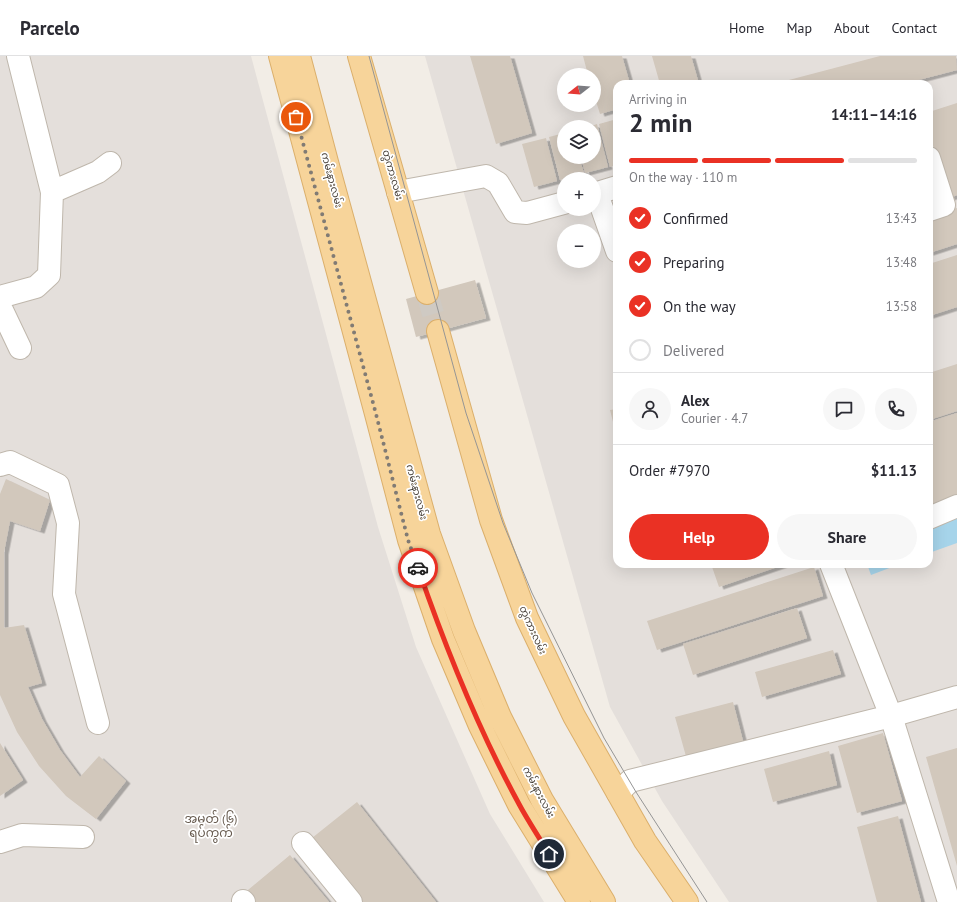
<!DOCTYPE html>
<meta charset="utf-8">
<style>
:root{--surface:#fff;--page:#f7f7f7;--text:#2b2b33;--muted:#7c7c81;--line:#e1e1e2;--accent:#ea3124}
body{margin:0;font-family:"PT Sans","Noto Sans Myanmar",sans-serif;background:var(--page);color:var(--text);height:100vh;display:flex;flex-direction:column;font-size:15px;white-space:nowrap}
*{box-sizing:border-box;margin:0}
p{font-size:13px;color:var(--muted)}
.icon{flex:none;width:22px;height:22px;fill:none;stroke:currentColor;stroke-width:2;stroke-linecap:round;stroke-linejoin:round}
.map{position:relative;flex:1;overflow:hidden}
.details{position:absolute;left:613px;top:24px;width:320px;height:488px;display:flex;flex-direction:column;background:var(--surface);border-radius:12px;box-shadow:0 4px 16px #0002}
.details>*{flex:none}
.needle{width:26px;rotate:253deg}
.fabs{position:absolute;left:557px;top:12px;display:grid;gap:8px}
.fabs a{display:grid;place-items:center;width:44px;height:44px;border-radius:50%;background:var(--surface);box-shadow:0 4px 16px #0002;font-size:20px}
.pin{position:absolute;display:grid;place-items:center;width:34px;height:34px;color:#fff;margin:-17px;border:2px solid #fff;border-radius:50%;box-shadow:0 1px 4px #0007}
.courier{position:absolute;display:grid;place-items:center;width:40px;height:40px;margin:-20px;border:3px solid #ea3124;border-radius:50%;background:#fff;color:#222;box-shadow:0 1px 5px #0007}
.overview em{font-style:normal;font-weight:600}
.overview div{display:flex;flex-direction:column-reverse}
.overview{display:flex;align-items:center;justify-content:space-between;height:68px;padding:0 16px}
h1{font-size:26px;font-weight:600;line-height:30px}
.bar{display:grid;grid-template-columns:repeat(4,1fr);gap:6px 4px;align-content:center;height:48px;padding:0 16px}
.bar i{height:5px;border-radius:3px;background:var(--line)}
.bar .active{background:var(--accent)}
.bar p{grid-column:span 4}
.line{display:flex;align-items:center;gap:10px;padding:0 16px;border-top:1px solid var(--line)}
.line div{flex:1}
.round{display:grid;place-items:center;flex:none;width:42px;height:42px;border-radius:21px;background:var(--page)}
ol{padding:0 16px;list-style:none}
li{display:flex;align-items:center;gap:12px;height:44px}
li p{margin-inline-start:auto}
li .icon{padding:4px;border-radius:50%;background:var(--accent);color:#fff;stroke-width:4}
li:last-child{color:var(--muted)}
li i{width:22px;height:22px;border:2px solid var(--line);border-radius:50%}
.cta{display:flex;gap:8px;margin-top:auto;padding:8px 16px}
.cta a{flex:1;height:46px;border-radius:24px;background:var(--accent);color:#fff;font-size:16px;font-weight:600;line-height:46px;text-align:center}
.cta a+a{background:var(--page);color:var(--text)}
header{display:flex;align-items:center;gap:24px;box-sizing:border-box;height:56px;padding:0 20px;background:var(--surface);border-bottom:1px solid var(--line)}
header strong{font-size:19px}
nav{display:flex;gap:22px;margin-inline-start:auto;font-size:14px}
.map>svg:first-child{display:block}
</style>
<header>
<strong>Parcelo</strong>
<nav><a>Home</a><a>Map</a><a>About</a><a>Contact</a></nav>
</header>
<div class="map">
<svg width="957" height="846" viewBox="0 0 957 846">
<defs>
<filter id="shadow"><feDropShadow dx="4.5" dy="2.5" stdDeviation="0" flood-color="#0004"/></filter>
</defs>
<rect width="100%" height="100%" fill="#f2ede6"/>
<path fill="#e4dfdb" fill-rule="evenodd" d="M0 0H251L378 471 416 591 490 758 544 846H0Z
M425 0H957V846H729L662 745 610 651ZM564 19H594V49H564ZM617 28H929V508H617ZM564 71H594V101H564ZM564 123H594V153H564ZM564 175H594V205H564Z"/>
<path fill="#a6d4ea" d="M957 457V487L929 497V467Z
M867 508H900L871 519Z"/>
<path fill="#d2c8bc" filter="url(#shadow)" d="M470 0H510L532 77 496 88Z
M583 0H622L630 28H617V53L600 58 594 39V19H588Z
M652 0H691L699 28H660Z
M880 0H956L957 14 903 28H786L785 25Z
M957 47V139L950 142 929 77V56Z
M617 63V109L610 111 599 68Z
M597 68 608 111 585 117 581 101H594V71H589Z
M564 77V101H579L584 117 560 124 549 81Z
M546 82 557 125 534 131 522 88Z
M957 152V188L929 197V161Z
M957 199V251L929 260V208Z
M475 224 486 262 416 281 406 243Z
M957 308V355L929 364V317Z
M617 353V378H616L610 354Z
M957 357V440L929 450V366Z
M6 423 50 444 40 475 10 465 4 496V572L24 569 42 627 28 631 42 663 60 694 80 721 99 700 126 725 96 763 66 740 39 710 17 676 0 639V438Z
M711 508H786L719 531Z
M814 511 823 540 657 594 647 565Z
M797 552 807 582 693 619 683 588Z
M833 594 841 618 762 641 755 616Z
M733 646 744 689 687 704 675 661Z
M883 677 902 745 857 757 838 690Z
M0 687 23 724 0 740Z
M957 692V810L926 701Z
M829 695 837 729 773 746 764 713Z
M357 746 436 846H363L312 782Z
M898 760 921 846H877L857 771Z
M290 799 329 846H248L242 839Z"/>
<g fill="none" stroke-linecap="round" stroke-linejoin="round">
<path stroke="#cfcac3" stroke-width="22" stroke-dasharray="22 11" stroke-linecap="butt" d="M427 237 438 275"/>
<defs>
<path id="minor" d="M929 102 944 149 929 154
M52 136 98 116 110 107
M398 136 486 120 498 127 515 156 527 157 564 147
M594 138 617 131
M597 138 617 195
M0 241 36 231 49 219 52 136 18 0
M0 250 20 292
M0 409 10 406 58 429 68 467 64 538 98 667
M929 462 957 450
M831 508 891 660 949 846
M618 737 630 725 891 660 957 641
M0 786 22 779 83 781
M303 787 351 846
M243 845 244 846"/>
<path id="major" d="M280 0 376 358 409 484 443 583 480 670 519 749 579 846
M299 0 327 106 429 478 464 575 500 661 542 744 604 846
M359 0 427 237
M438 275 491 464 527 562 574 660 645 785 687 846"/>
</defs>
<use href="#minor" stroke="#bfb7ac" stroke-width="24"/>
<use href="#major" stroke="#dbaf6b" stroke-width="24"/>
<use href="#minor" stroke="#fff" stroke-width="22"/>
<use href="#major" stroke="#f7d49a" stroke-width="22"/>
<path stroke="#959595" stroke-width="1" d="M369 0 466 357 503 467 532 537 604 682 636 736 707 846"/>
</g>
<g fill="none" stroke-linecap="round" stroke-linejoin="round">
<path stroke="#817b74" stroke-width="4" stroke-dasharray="0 7.2" d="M296 61 376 358 408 484 418 512"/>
<path stroke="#ea3124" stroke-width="5" d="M418 512C446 593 478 673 519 748 528 765 539 781 549 798"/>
</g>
<g text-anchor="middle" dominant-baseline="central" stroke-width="3.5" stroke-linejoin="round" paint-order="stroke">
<g font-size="10" fill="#443d36" stroke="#fff">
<text transform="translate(393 119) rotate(74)">တွဲကားလမ်း</text>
<text transform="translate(332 124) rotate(75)">ကမ်းနားလမ်း</text>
<text transform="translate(417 436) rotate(75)">ကမ်းနားလမ်း</text>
<text transform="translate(533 574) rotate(66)">တွဲကားလမ်း</text>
<text transform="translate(539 736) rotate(62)">ကမ်းနားလမ်း</text>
</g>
<g font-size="12" fill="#665a4e" stroke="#fff">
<text x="211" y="762">အမှတ် (၆)<tspan x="211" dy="14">ရပ်ကွက်</tspan></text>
</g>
</g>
</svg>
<div class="fabs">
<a><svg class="needle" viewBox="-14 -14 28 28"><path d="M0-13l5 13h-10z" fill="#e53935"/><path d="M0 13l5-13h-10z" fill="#7c7c81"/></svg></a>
<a><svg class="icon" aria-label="layers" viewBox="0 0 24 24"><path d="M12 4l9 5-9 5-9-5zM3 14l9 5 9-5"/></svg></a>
<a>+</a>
<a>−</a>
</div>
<div class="pin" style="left:296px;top:61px;background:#ea580c"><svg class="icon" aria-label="bag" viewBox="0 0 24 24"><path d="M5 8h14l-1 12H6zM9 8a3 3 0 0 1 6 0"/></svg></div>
<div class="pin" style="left:549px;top:798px;background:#1f2937"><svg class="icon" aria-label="home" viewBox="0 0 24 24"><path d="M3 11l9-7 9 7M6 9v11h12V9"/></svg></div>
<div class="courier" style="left:418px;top:512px"><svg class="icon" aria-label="car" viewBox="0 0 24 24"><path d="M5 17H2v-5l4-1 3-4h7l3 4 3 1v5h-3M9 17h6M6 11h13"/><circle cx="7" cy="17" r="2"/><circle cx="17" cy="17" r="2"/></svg></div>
<section class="details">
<div class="overview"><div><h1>2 min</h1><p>Arriving in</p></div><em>14:11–14:16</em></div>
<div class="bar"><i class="active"></i><i class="active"></i><i class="active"></i><i></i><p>On the way · 110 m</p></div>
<ol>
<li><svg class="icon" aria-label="check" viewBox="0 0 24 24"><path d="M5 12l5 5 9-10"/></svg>Confirmed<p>13:43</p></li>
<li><svg class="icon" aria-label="check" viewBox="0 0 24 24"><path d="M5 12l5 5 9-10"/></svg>Preparing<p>13:48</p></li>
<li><svg class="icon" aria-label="check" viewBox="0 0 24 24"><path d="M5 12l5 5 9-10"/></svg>On the way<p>13:58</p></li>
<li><i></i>Delivered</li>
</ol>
<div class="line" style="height:72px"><a class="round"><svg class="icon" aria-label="person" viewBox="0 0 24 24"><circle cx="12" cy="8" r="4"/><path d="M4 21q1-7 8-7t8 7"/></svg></a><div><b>Alex</b><p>Courier · 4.7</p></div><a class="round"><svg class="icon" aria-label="chat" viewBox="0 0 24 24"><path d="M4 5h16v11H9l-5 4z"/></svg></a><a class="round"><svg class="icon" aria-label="phone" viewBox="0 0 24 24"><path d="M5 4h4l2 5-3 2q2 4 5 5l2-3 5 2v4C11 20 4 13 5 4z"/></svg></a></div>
<div class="line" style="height:52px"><div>Order #7970</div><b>$11.13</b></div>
<div class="cta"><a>Help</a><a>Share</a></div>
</section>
</div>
